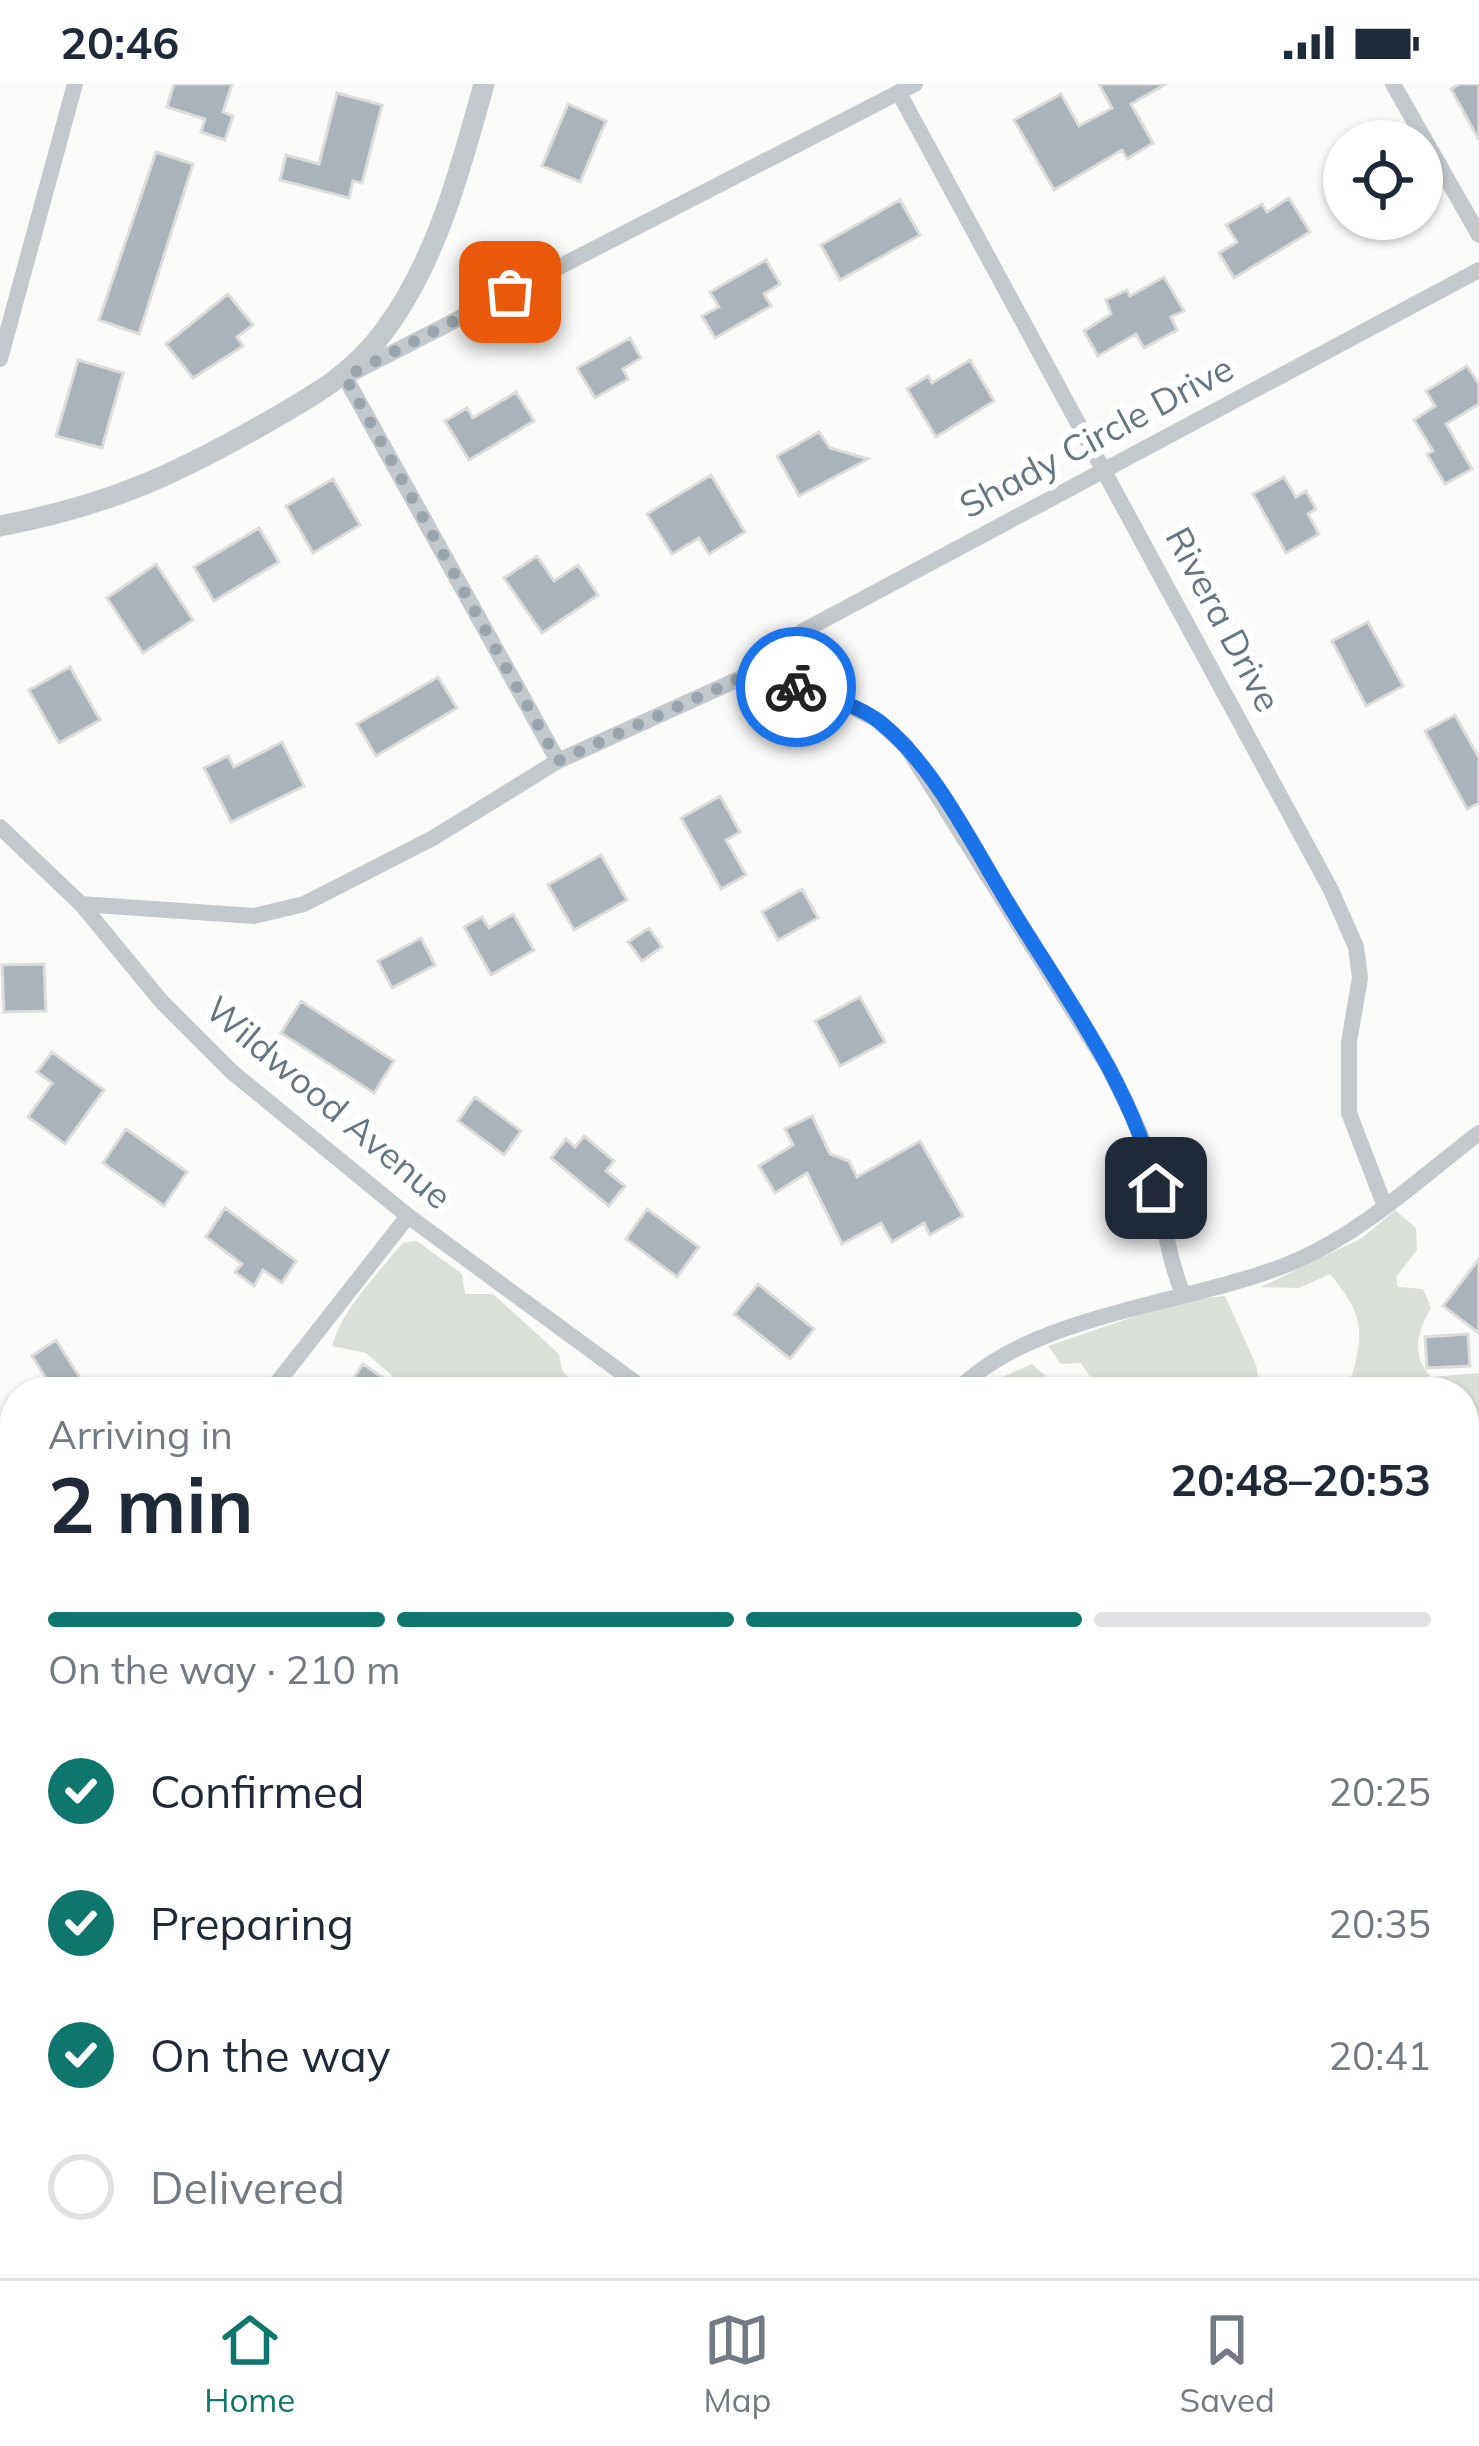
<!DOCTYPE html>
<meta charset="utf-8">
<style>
:root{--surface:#fff;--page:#f6f6f7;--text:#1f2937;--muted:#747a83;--line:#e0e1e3;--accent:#0f766e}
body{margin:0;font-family:Mulish,sans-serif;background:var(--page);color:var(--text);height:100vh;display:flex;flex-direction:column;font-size:45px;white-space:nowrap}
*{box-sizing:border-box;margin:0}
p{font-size:39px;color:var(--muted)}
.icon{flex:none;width:66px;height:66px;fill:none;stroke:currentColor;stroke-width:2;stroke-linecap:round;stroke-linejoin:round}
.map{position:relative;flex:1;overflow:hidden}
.side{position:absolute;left:0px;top:1293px;width:1479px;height:903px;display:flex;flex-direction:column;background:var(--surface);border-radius:48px 48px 0 0;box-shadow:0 3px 9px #0004}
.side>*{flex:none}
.fabs{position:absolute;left:1323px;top:36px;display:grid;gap:24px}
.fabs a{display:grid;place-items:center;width:120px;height:120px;border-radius:50%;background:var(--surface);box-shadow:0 3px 9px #0004;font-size:60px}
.pin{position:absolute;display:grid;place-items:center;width:102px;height:102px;color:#fff;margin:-51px;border-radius:24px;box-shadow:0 6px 18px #0006}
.courier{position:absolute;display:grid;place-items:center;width:120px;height:120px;margin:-60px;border:9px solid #1a73e8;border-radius:50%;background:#fff;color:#222;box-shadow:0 3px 15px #0007}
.overview em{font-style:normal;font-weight:700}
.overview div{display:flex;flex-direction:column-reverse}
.overview{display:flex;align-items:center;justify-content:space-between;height:204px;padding:0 48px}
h1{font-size:78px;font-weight:700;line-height:90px}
.bar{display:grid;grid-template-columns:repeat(4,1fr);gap:18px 12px;align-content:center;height:144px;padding:0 48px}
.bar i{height:15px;border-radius:9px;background:var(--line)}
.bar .selected{background:var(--accent)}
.bar p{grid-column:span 4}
ol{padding:0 48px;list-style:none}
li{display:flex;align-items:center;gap:36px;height:132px}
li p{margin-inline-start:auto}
li .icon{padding:12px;border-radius:50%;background:var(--accent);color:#fff;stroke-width:4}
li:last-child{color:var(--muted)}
li i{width:66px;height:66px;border:6px solid var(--line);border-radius:50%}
.status{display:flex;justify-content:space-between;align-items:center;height:84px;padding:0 60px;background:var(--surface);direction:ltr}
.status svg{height:33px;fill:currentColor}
.dock{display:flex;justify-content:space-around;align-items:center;height:168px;border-top:3px solid var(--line);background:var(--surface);font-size:33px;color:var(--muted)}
.dock a{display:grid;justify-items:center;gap:6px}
.dock .selected{color:var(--accent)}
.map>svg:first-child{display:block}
</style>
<div class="status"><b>20:46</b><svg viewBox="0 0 49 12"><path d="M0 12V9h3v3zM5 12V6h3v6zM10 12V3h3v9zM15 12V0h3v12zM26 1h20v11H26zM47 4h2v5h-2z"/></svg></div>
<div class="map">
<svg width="1479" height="2194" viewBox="0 0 1479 2194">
<rect width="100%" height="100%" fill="#fafaf8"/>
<path fill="#dadfd7" d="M1395 1126 1416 1144 1417 1166 1396 1193 1398 1203 1423 1205 1431 1224C1417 1248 1411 1271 1431 1293L1479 1289V1731L1464 1737V1308H1308L1352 1292C1365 1244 1362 1229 1330 1190L1299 1204 1261 1203 1362 1154Z
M417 1157 462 1190 465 1210H493L559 1270 562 1286 578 1306 592 1308H411L366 1269 332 1262C342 1225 379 1188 403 1159Z
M1225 1212 1256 1281 1262 1308H1100L1081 1279 1061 1280 1048 1262 1180 1217Z
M1032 1280 1047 1293 1043 1308H992L1000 1294Z
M0 1698 15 1722V1857L0 1844Z
M1479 1884V2194H851L881 2181H1464V1890Z
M15 1888V2137L4 2118 0 2087V1893Z
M213 2181H588L567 2194H224Z"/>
<path fill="#bbc7cb" d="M1479 1731V1884L1464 1890V1737Z
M588 2181H881L851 2194H567Z"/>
<path fill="#aab3b9" stroke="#dcdcda" stroke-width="3" d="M174 0H232L223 28 233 32 225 56 201 48 205 35 167 23Z
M1099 0H1166L1131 20 1153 59 1127 75 1122 66 1054 106 1014 36 1061 10 1079 42 1112 24Z
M1460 0H1479V56L1451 5Z
M337 9 382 21 362 99 353 97 349 114 280 96 286 71 319 80Z
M568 20 606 37 580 98 542 82Z
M156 68 193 80 139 250 99 236Z
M1289 114 1310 148 1234 194 1219 169 1237 158 1226 141 1262 120 1267 128Z
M900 116 920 151 840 196 821 161Z
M766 176 780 200 764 210 771 222 715 254 702 232 719 223 710 208Z
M1164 193 1184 227 1171 233 1177 246 1144 264 1136 250 1098 272 1084 247 1111 230 1106 216 1127 206 1130 212Z
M228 210 253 241 237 253 243 262 193 294 166 260Z
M630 254 641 274 623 285 628 295 595 314 577 284Z
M78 276 123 289 102 364 56 352Z
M970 276 994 317 936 353 907 305 928 292 932 299Z
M1467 282 1479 300V320L1446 340 1472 385 1445 400 1427 370 1433 367 1414 336 1435 322 1426 307Z
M516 308 534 337 469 376 445 337 467 324 473 334Z
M819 348 830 364 868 375 799 412 777 372Z
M711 391 745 448 709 470 699 454 672 470 647 430Z
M1284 393 1296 413 1306 407 1316 425 1308 430 1319 450 1286 469 1253 410Z
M333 395 360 441 313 469 286 422Z
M259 444 279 478 214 517 194 483Z
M537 472 554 497 578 481 598 511 542 549 504 494Z
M156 480 193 536 143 569 107 514Z
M1368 538 1403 602 1366 622 1332 557Z
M70 583 100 636 59 659 29 606Z
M438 593 457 624 376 672 357 640Z
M1455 631 1479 674V719L1467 725 1425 647Z
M282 658 304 702 231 738 204 684 228 672 234 683Z
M720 712 740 748 726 756 746 791 721 805 681 734Z
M601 771 627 816 574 846 548 801Z
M802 805 818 834 778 856 762 828Z
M513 830 534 866 491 891 464 843 482 833 489 844Z
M649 844 662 863 642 877 628 858Z
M421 854 435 881 392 904 378 877Z
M44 880 46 927 4 928 2 881Z
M860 913 885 958 840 982 815 937Z
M301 917 394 977 374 1009 281 949Z
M52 968 104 1006 65 1060 28 1033 52 999 37 988Z
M475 1013 521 1047 504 1071 458 1037Z
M812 1032 830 1070 849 1077 857 1093 920 1057 963 1132 930 1151 924 1139 892 1158 881 1139 842 1160 807 1089 775 1109 759 1082 793 1061 785 1045Z
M126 1045 187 1088 164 1122 103 1079Z
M584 1052 614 1077 606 1087 625 1102 609 1122 551 1074 566 1055 575 1063Z
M225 1124 296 1177 282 1199 263 1186 254 1202 235 1188 242 1180 206 1153Z
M647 1125 699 1163 677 1193 626 1155Z
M1479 1175V1249L1443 1222Z
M758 1200 814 1245 790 1275 734 1230Z
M1468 1250 1470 1282 1427 1284 1425 1253Z
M56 1256 89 1308H29L47 1296 32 1272Z
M363 1280 403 1308H344Z"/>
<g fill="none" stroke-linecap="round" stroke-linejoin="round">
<path stroke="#c3c8cc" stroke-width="16" d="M1393 0 1479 151
M899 9 1331 806 1356 863 1360 894 1349 958V1029L1384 1120
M0 275 75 0
M752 589 844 619 877 636 906 662 1109 984C1122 1012 1139 1041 1148 1071 1163 1117 1164 1164 1183 1210
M558 677 345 293 915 0
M0 743 81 820 162 918 232 988 408 1132 648 1308
M81 820 254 832 304 820 433 754 558 677 752 589 803 547 1479 186
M270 1308 408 1132
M956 1308C1031 1228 1198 1220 1298 1176 1364 1147 1421 1093 1479 1049
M0 1475 15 1559"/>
<path stroke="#c3c8cc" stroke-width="21" d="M0 442C110 421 175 391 271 336 316 310 354 289 385 246 437 176 461 83 484 0"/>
</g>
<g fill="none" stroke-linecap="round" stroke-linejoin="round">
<path stroke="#99a4ac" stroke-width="12" stroke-dasharray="0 21.6" d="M510 208 345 293 558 677 752 589 796 603"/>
<path stroke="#1a73e8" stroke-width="15" d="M796 603C825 612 857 620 881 639 936 684 971 759 1008 819 1063 910 1132 1000 1156 1104"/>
</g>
<g text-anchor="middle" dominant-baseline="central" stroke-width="12" stroke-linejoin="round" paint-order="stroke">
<g font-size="36" fill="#657683" stroke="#fff">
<text transform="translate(1096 352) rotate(-28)">Shady Circle Drive</text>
<text transform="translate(1224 535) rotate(62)">Rivera Drive</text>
<text transform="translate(329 1018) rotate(40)">Wildwood Avenue</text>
</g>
</g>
</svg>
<div class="fabs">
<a><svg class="icon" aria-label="locate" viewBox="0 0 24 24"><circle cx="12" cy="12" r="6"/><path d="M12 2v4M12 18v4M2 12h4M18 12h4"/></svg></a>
</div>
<div class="pin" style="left:510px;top:208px;background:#ea580c"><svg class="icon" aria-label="bag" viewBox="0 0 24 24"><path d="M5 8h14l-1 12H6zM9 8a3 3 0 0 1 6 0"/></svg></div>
<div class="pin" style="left:1156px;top:1104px;background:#1f2937"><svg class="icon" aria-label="home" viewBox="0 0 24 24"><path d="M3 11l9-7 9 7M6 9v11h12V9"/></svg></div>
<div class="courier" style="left:796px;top:603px"><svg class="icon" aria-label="bike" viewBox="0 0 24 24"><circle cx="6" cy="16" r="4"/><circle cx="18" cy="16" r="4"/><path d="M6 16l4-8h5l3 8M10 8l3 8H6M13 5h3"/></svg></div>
<section class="side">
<div class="overview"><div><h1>2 min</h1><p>Arriving in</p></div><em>20:48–20:53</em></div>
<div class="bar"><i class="selected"></i><i class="selected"></i><i class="selected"></i><i></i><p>On the way · 210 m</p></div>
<ol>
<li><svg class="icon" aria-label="check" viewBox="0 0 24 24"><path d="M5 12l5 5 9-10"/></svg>Confirmed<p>20:25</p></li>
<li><svg class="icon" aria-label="check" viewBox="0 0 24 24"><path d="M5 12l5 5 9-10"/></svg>Preparing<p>20:35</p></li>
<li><svg class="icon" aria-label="check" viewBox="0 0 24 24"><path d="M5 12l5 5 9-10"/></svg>On the way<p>20:41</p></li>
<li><i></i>Delivered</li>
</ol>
</section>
</div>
<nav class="dock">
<a class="selected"><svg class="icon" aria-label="home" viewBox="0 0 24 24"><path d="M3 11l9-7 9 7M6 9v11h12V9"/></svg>Home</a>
<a><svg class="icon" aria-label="map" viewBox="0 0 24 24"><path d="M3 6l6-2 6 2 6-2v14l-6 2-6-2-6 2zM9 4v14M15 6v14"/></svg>Map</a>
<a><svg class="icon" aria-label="saved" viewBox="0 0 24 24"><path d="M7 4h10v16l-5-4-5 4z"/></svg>Saved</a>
</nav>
